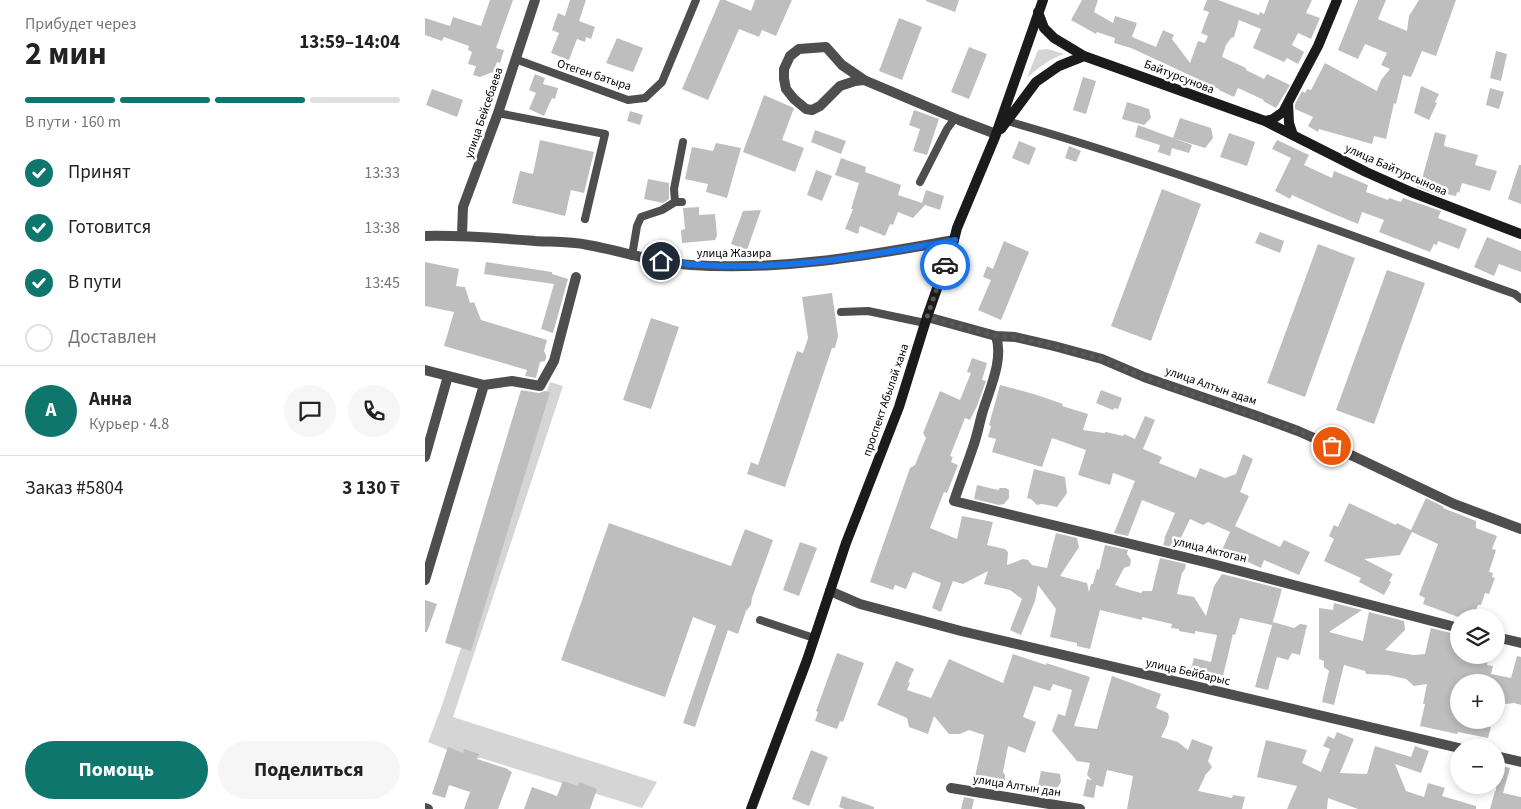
<!DOCTYPE html>
<html lang="ru">
<meta charset="utf-8">
<style>
:root{--surface:#fff;--page:#f6f6f6;--text:#222;--muted:#767676;--line:#e0e0e0;--accent:#0f766e}
body{margin:0;font-family:"Source Sans 3",sans-serif;background:var(--page);color:var(--text);height:100vh;display:flex;flex-direction:column;font-size:19px;white-space:nowrap}
*{box-sizing:border-box;margin:0}
p{font-size:16px;color:var(--muted)}
.icon{flex:none;width:28px;height:28px;fill:none;stroke:currentColor;stroke-width:2;stroke-linecap:round;stroke-linejoin:round}
.map{position:relative;flex:1;overflow:hidden}
.details{display:flex;flex-direction:column;background:var(--surface);width:425px}
.details>*{flex:none}
.tools{position:absolute;left:1025px;top:609px;display:grid;gap:10px}
.tools a{display:grid;place-items:center;width:55px;height:55px;border-radius:50%;background:var(--surface);box-shadow:0 2px 8px #0003;font-size:25px}
.pin{position:absolute;display:grid;place-items:center;width:42px;height:42px;color:#fff;margin:-21px;border:2px solid #fff;border-radius:50%;box-shadow:0 1px 5px #0007}
.courier{position:absolute;display:grid;place-items:center;width:50px;height:50px;margin:-25px;border:4px solid #1a73e8;border-radius:50%;background:#fff;color:#222;box-shadow:0 1px 6px #0007}
.summary em{font-style:normal;font-weight:700}
.summary div{display:flex;flex-direction:column-reverse}
.summary{display:flex;align-items:center;justify-content:space-between;height:85px;padding:0 25px}
h1{font-size:32px;font-weight:700;line-height:38px}
.bar{display:grid;grid-template-columns:repeat(4,1fr);gap:8px 5px;align-content:center;height:60px;padding:0 25px}
.bar i{height:6px;border-radius:4px;background:var(--line)}
.bar .selected{background:var(--accent)}
.bar p{grid-column:span 4}
.line{display:flex;align-items:center;gap:12px;padding:0 25px;border-top:1px solid var(--line)}
.line div{flex:1}
.round{display:grid;place-items:center;flex:none;width:52px;height:52px;border-radius:26px;background:var(--page)}
ol{padding:0 25px;list-style:none}
li{display:flex;align-items:center;gap:15px;height:55px}
li p{margin-inline-start:auto}
li .icon{padding:5px;border-radius:50%;background:var(--accent);color:#fff;stroke-width:4}
li:last-child{color:var(--muted)}
li i{width:28px;height:28px;border:2px solid var(--line);border-radius:50%}
.primary-button{display:flex;gap:10px;margin-top:auto;padding:10px 25px}
.primary-button a{flex:1;height:58px;border-radius:30px;background:var(--accent);color:#fff;font-size:20px;font-weight:700;line-height:58px;text-align:center}
.primary-button a+a{background:var(--page);color:var(--text)}
main{display:flex;flex:1;min-height:0}
.map>svg:first-child{display:block}
</style>
<main>
<section class="details">
<div class="summary"><div><h1>2 мин</h1><p>Прибудет через</p></div><em>13:59–14:04</em></div>
<div class="bar"><i class="selected"></i><i class="selected"></i><i class="selected"></i><i></i><p>В пути · 160 m</p></div>
<ol>
<li><svg class="icon" aria-label="check" viewBox="0 0 24 24"><path d="M5 12l5 5 9-10"/></svg>Принят<p>13:33</p></li>
<li><svg class="icon" aria-label="check" viewBox="0 0 24 24"><path d="M5 12l5 5 9-10"/></svg>Готовится<p>13:38</p></li>
<li><svg class="icon" aria-label="check" viewBox="0 0 24 24"><path d="M5 12l5 5 9-10"/></svg>В пути<p>13:45</p></li>
<li><i></i>Доставлен</li>
</ol>
<div class="line" style="height:90px"><b class="round" style="background:var(--accent);color:#fff">А</b><div><b>Анна</b><p>Курьер · 4.8</p></div><a class="round"><svg class="icon" aria-label="chat" viewBox="0 0 24 24"><path d="M4 5h16v11H9l-5 4z"/></svg></a><a class="round"><svg class="icon" aria-label="phone" viewBox="0 0 24 24"><path d="M5 4h4l2 5-3 2q2 4 5 5l2-3 5 2v4C11 20 4 13 5 4z"/></svg></a></div>
<div class="line" style="height:65px"><div>Заказ #5804</div><b>3 130 ₸</b></div>
<div class="primary-button"><a>Помощь</a><a>Поделиться</a></div>
</section>
<div class="map">
<svg width="1096" height="809" viewBox="0 0 1096 809">
<rect width="100%" height="100%" fill="#fff"/>
<path fill="#d5d5d5" d="M623 49 639 54C621 61 616 66 602 78L613 50Z
M125 382 138 386 28 717 232 782 217 808 56 758 37 756 3 742 15 711Z"/>
<path fill="#bebebe" d="M65 0H88L71 48 79 50 75 63 72 62 68 72 55 77 48 75 51 66 43 64 47 52 43 50 44 46 19 37 17 41 0 35V18L25 26 28 17 56 26Z
M145 0H161L154 21 170 27 166 39 161 37 160 42 152 39 144 60 126 53 134 33 127 30 133 13 140 16Z
M295 0H300L326 11 330 0H367L351 36 337 30 334 37 314 29 283 100 257 89Z
M501 0H534L530 12 501 1Z
M657 0H673L669 12 688 23 690 16 712 23 707 37 731 47 738 30 749 35 747 39 765 63 773 41 780 43 783 36 776 33 784 12 778 10 782 0H793L834 15 835 12 839 14 844 0H887L881 13 895 18 886 39 873 33 867 45 879 52 873 64 862 58 859 62 828 48 836 29 814 20 809 37 806 38 801 45 797 57 821 68V70L839 79 842 74 865 85 851 108 838 101 839 100 813 88 809 97 794 90V89L772 80 773 79 706 48 689 43 690 38 672 32 671 34 646 20Z
M933 0H961L953 19 982 31 984 16 994 0H1031L1011 56 997 51 986 77 978 75 971 104 969 103 961 139 949 136 947 144 894 129 893 132 883 126 888 117 870 109V104L877 91 880 93 882 89 886 90 900 63 952 91 956 80 965 69 956 65 962 53 940 44 933 59 913 50Z
M474 18 497 27 477 80 454 71Z
M192 38 218 48 208 72 181 63Z
M544 47 562 54 544 99 526 92Z
M1071 51 1082 54 1076 81 1065 78Z
M110 74 120 78 118 84 133 88 130 99 127 98 119 116 104 109 111 93 104 90Z
M658 77 671 81 661 114 648 110Z
M996 86 1014 94 1010 102 1012 103 1004 120 989 113Z
M1065 88 1079 92 1074 109 1061 105Z
M7 89 38 100 32 117 1 105Z
M339 95 369 108 357 140 379 148 370 172 318 152Z
M702 102 724 109 726 118 719 125 697 119Z
M489 110 514 119 502 155 488 151 495 129 484 125Z
M205 111 218 115 215 125 202 121Z
M755 118 786 128 788 138 780 148 748 138Z
M713 125 767 145 764 153 747 148 745 156 733 152 735 145 710 137Z
M390 130 421 141 416 154 386 142Z
M1010 132 1021 135 1019 146 1053 155 1050 165 1072 171 1065 191 1037 183 1034 193 1032 192 1031 196 1021 194 1020 198 992 187 994 179H997Z
M804 133 830 142 822 166 795 157Z
M115 140 169 152 159 193 146 190 140 216 87 203 95 171 108 174Z
M852 140 884 155 879 165 907 178 909 171 943 185 941 192 963 200 964 198 976 202 978 198 1016 211 1013 218 1042 229 1034 249 1013 241 1012 245 1009 244 1005 252 954 232 959 220 937 212 933 224 904 212 867 195 865 199 850 191 866 158 847 149Z
M594 141 611 148 604 165 587 158Z
M291 143 316 148 302 198 281 192 283 184 260 179 267 147 288 151Z
M644 146 656 151 651 162 640 158Z
M416 158 441 167 440 172 476 185 473 195 497 203 501 190 519 196 515 210 500 205 488 218 473 212 468 225 465 224 460 236 435 226 433 234 420 229 428 209H426L434 183 410 175Z
M1094 165H1096V204L1083 199Z
M391 170 407 176 397 201 382 195Z
M223 179 244 183V199L238 203 219 199Z
M737 189 776 204 726 341 686 326Z
M274 207V215L290 214 292 236 290 240 257 243 256 230 260 229 258 208Z
M336 210 322 250 306 244 318 211Z
M835 232 859 241 855 253 830 243Z
M1062 237 1096 251V272L1074 264 1069 276 1049 267Z
M579 241 604 252 576 320 553 310 566 280 558 277 562 266 568 269Z
M893 244 930 258 880 397 842 383Z
M0 262 34 269 31 286 40 287 45 303 49 302 56 320 122 340 119 351 121 355V358L120 361 115 362 111 378 100 376 102 370 19 346 29 312 0 306Z
M61 262 127 272V274L143 279 128 333 116 329 129 284 59 274Z
M962 270 1000 283 949 424 911 410Z
M407 293 413 336 410 348H407L360 487 322 474 326 462 333 465 372 351 378 353 383 338 377 297Z
M226 318 254 327 226 409 198 400Z
M547 358 562 363 557 380 561 381 552 406 545 420 540 418 525 456 528 457 526 462 533 465 522 493 519 492 505 528 532 539 537 516 568 522 562 545 580 549 583 552 582 565 598 559 603 560 607 565 622 568 631 533 652 538 654 547 635 576 662 583 664 592 666 584H668L672 569 674 570 680 545 703 550 702 554 706 560 705 566 699 568 690 585 694 586V587L716 593 718 591H727L735 558 761 564 760 569 757 573 752 594 769 597 781 616 789 586 797 574 857 589 847 625 815 618 810 635 808 634 797 680 765 672 769 658 786 662 792 635 770 631V634L754 631V629L746 628 747 624 717 617V620L675 610 665 649 652 646V643L625 637 631 609 613 585 610 601 596 635 585 630 597 599 585 590 559 584 563 571 538 584 528 581 516 612 507 608 516 583 488 572 481 589 470 585 468 590 445 582 485 468 490 465 501 438 498 433 515 391 535 400 546 373 542 372Z
M575 385 612 395 638 404 637 406 663 414 658 430 679 433 681 432 698 436 699 434 710 439 720 416 730 420 718 449 737 457 734 463 771 478 775 468 800 478 811 474 818 454 828 459 815 492 824 496 810 526 855 547 859 540 885 552 874 575 839 560 836 568 797 550 805 532 783 522 778 525 765 519 751 548 738 545 740 539H739L750 513 717 500 703 536 689 533 710 481 688 473 685 485 653 475 661 450 627 438 617 467 567 452 571 439 563 437 566 426 564 425Z
M96 390 114 393 120 391 125 392 46 651 20 643Z
M676 390 697 398 693 409 689 408 688 410 671 403Z
M609 469 640 477 642 493 632 507 617 504 612 505 606 499 602 498Z
M552 485 573 490 575 488H581L584 490V498L579 504 574 505 549 499Z
M1001 498 1019 507 1018 508 1051 521V528L1072 536 1067 549 1071 550 1064 572 1068 573 1067 577 1070 578 1064 594 1060 593 1056 605H1053L1048 618H1036L998 604 1000 598 994 595 1013 544 987 532 975 555 939 559 968 574 964 581 966 582 959 595 934 582 936 578 899 561 909 539 904 536 909 525 913 527 924 503 971 525 972 523 986 530Z
M184 523 306 566 320 529 348 540 327 598 326 605 321 611 313 634 303 630 270 727 258 723 291 626 268 617 240 697 136 660Z
M375 542 392 548 374 596 358 590Z
M0 600 12 604 2 632H0Z
M909 603 937 610 904 632 938 641 944 612 979 621 980 630 960 650 988 655 1000 654 1006 628 1030 634 1033 655H1064L1062 665 1068 666 1066 674 1086 678 1092 656 1096 657V705L1089 703 1081 704 1071 698V682H1034V720L1066 727 1063 738 1033 732 1032 734 995 726 1000 704H998L1002 684 989 686 981 679 963 675 941 674 940 671 919 665 909 705 897 702 904 671 899 667V661L894 659V608L908 610Z
M848 622 869 628 875 624 882 625 875 655 867 653 863 660 852 657 843 690 830 687Z
M412 653 439 663 418 722 415 721 412 729 390 721 393 712 391 711Z
M588 654 621 665V663L665 677 649 726 672 729 687 676 736 694 731 708 743 713 744 717 742 725 736 737 753 742 763 750 767 739 788 747 783 761 787 767 785 770 781 774 773 791 807 798 808 795 820 797 817 809H702L708 776 682 770 678 787 671 785 669 798 658 796 662 779 667 780 662 775 665 763 652 761 627 731 633 714 640 716 647 690 628 684 625 691 609 686 598 717 611 722 600 753 583 746 578 772 580 775V780L575 782 550 777 559 735 544 730 535 734H524L509 716 503 734 484 727 482 718 452 705 471 661 489 669 483 682 485 683 482 690 506 698 524 659 578 683Z
M912 732 929 739 915 773 942 774 950 746 986 757 990 746 1004 751 996 773 970 764 981 791 999 797 1003 783 1020 788 1017 796 1051 806V809H933L903 798 902 809H862L872 786 832 777 841 740 882 750 877 763 896 772 905 749 898 746 903 736 909 739Z
M23 747 38 753 39 749 54 754 52 759 83 769V770L87 772 73 809H39L45 792 24 785 20 798 7 794Z
M386 750 403 757 384 806 367 799Z
M1074 765 1085 768 1078 793 1096 797V809H1065L1070 791H1071V774Z
M616 771 635 774 636 782 631 790 613 786Z
M138 781 153 786 154 782 172 789 165 809H99L107 787 132 796Z
M417 796 449 807V809H420L414 807Z
M539 797 549 799 547 809H536Z"/>
<g fill="none" stroke-linecap="round" stroke-linejoin="round">
<path stroke="#4e4e4e" stroke-width="8" d="M90 59 203 100 220 98 237 82 271 0
M73 113 180 134 160 219
M582 121C754 170 921 234 1090 294L1096 299
M495 182 522 129 530 118
M250 202 249 189 258 142
M207 256 212 226 216 217 237 210 250 202H257
M416 312 443 311 500 323
M335 620 389 638"/>
<path stroke="#4e4e4e" stroke-width="10" d="M439 80 417 65 401 47 374 49 365 56 359 69V79L361 89 369 99 381 109 387 110 395 106 415 86 430 81 439 80 534 120 571 134
M37 235 38 207 73 113 110 0
M0 236C37 235 73 238 110 241 127 242 145 241 163 245 197 251 231 263 266 265 355 271 442 256 529 240
M502 317 571 336C579 360 564 390 557 414 554 425 552 436 548 447 542 465 535 483 529 501L784 563 1034 628
M571 336 590 337 629 346 677 359 719 377 832 416 873 431 907 446 1029 504 1096 529
M0 370 59 385 87 381 115 386 129 361 151 277
M0 457 23 376
M0 580 59 385
M405 591 435 604 536 631 1034 748
M1071 637 1096 643
M1071 756 1096 762
M526 788 655 809
M0 808 3 809"/>
<path stroke="#1b1b1b" stroke-width="10" d="M613 12 619 28 629 38 659 56 840 121 941 172 986 192 1096 234
M863 103 864 123 868 135
M840 121 848 119 858 112 893 46 912 0
M576 129 611 82 634 66 659 56
M326 809 382 660 421 543 474 407 502 317 529 240 532 228 570 137 618 0"/>
</g>
<g fill="none" stroke-linecap="round" stroke-linejoin="round">
<path stroke="#595959" stroke-width="5" stroke-dasharray="0 9" d="M520 265 502 317 571 336 590 337 629 346 677 359 719 377 873 431 907 446"/>
<path stroke="#1a73e8" stroke-width="6" d="M236 261C334 275 433 258 530 240L520 265"/>
</g>
<g text-anchor="middle" dominant-baseline="central" stroke-width="5" stroke-linejoin="round" paint-order="stroke">
<g font-size="12" fill="#000" stroke="#fff">
<text transform="translate(169 75) rotate(18)">Отеген батыра</text>
<text transform="translate(754 77) rotate(21)">Байтурсунова</text>
<text transform="translate(59 113) rotate(-71)">улица Бейсебаева</text>
<text transform="translate(971 170) rotate(24)">улица Байтурсынова</text>
<text x="309" y="253">улица Жазира</text>
<text transform="translate(786 386) rotate(19)">улица Алтын адам</text>
<text transform="translate(461 400) rotate(-71)">проспект Абылай хана</text>
<text transform="translate(785 550) rotate(14)">улица Актоган</text>
<text transform="translate(763 672) rotate(13)">улица Бейбарыс</text>
<text transform="translate(592 786) rotate(9)">улица Алтын дан</text>
</g>
</g>
</svg>
<div class="tools">
<a><svg class="icon" aria-label="layers" viewBox="0 0 24 24"><path d="M12 4l9 5-9 5-9-5zM3 14l9 5 9-5"/></svg></a>
<a>+</a>
<a>−</a>
</div>
<div class="pin" style="left:907px;top:446px;background:#ea580c"><svg class="icon" aria-label="bag" viewBox="0 0 24 24"><path d="M5 8h14l-1 12H6zM9 8a3 3 0 0 1 6 0"/></svg></div>
<div class="pin" style="left:236px;top:261px;background:#1f2937"><svg class="icon" aria-label="home" viewBox="0 0 24 24"><path d="M3 11l9-7 9 7M6 9v11h12V9"/></svg></div>
<div class="courier" style="left:520px;top:265px"><svg class="icon" aria-label="car" viewBox="0 0 24 24"><path d="M5 17H2v-5l4-1 3-4h7l3 4 3 1v5h-3M9 17h6M6 11h13"/><circle cx="7" cy="17" r="2"/><circle cx="17" cy="17" r="2"/></svg></div>
</div>
</main>
